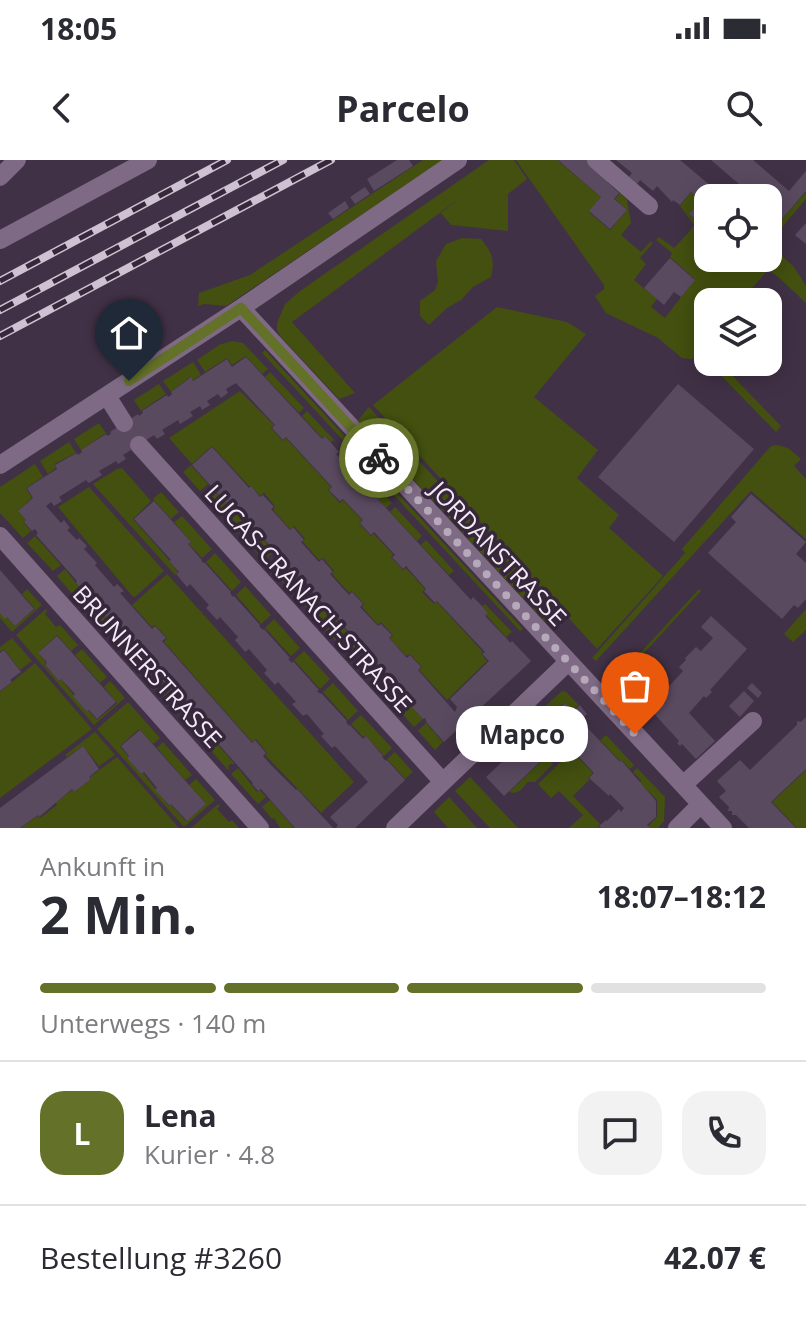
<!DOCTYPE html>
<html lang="de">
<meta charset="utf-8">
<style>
:root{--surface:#fff;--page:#f2f2f3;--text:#2b2b33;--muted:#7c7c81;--line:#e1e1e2;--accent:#637129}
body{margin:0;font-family:"Open Sans",sans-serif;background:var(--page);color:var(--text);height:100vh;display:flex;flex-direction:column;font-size:30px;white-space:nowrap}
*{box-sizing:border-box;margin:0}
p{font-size:26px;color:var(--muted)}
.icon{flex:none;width:44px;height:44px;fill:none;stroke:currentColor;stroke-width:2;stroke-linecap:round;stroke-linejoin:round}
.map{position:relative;height:668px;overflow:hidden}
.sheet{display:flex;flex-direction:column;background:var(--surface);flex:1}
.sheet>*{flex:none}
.controls{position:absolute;left:694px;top:24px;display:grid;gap:16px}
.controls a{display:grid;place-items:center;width:88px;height:88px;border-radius:16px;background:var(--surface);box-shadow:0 4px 20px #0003;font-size:40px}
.pin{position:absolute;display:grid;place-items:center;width:68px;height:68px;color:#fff;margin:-82px -34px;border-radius:50% 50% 50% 0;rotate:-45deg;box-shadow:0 0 8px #0007}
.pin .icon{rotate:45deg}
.courier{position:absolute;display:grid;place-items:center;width:80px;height:80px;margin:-40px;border:6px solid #637129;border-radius:50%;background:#fff;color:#222;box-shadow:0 2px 10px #0007}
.bubble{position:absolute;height:56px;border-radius:24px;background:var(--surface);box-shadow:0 4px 20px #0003;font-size:26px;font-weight:700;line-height:56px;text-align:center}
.overview em{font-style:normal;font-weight:700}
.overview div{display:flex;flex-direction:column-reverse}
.overview{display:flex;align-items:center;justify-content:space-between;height:136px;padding:0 40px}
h1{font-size:52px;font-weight:700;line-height:60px}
.bar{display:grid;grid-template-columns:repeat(4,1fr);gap:12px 8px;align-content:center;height:96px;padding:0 40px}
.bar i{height:10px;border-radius:6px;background:var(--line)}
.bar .on{background:var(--accent)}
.bar p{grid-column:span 4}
.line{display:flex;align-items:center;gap:20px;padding:0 40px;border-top:2px solid var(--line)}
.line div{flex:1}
.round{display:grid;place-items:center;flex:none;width:84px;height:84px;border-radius:24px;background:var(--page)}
.status{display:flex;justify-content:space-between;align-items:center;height:56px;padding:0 40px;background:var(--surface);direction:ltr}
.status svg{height:22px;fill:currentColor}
header{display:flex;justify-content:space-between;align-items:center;height:104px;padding:0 40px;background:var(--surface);font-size:36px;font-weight:700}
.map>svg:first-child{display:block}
</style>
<div class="status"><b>18:05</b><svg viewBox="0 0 49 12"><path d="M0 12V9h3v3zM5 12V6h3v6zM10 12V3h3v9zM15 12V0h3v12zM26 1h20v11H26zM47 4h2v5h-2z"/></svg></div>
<header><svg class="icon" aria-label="back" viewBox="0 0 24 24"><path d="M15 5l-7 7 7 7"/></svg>Parcelo<svg class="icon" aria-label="search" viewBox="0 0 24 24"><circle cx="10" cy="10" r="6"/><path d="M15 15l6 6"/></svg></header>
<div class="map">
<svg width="806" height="668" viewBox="0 0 806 668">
<rect width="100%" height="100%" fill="#413146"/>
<path fill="#43500f" d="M423 0H443L226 146 204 144 198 146 199 133 250 115Z
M489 0H514L527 19 508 34V71L451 65 441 53 464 35 292 162 355 233 339 239 281 177 277 170V163L285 144 300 131Z
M516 0H557L601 37 589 52 610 70 627 50 615 39 620 33 627 40 631 63 621 75 641 92 650 82 653 83 640 98 646 104 634 120 657 139 651 147 665 158 695 119 670 97 672 93 656 80 659 77 674 88 689 72 694 65 680 46 691 32 700 40 689 54 708 71V98H751L756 102 759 98H768V75L806 32V39L777 73 774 80V86L778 92 794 107 806 126V143L777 116 768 110 740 142H708C708 167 714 182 692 199L682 198 658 178 606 153 595 136 604 129V125Z
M462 78 481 79C492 92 495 100 491 117L473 127 461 140 447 148 429 165 420 156V141L435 130 438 122 436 101 446 84Z
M497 147 567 162 586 174 534 237 598 290 577 318 619 355 609 368 663 416 597 489 373 245Z
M232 181 243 183 268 209 262 214 246 196 232 205 227 198 205 212 197 200 219 185Z
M265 190 523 469 520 471 262 193Z
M193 202 201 215 193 220 190 217 171 232 163 221Z
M712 202H719L781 266 776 272 710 204Z
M270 212 304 248 299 253 265 217Z
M159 224 166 234 141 251 134 240Z
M240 231 274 265 271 268 283 281 286 278 331 327 328 330 340 343 343 340 362 360 359 363 371 376 374 374 393 394 391 397 403 410 406 408 425 429 422 432 434 444 437 442 483 492 481 494 487 501 447 540 419 510 422 507 410 494 406 496 390 479 393 475 381 462 378 465 362 447 364 444 352 431 349 433 332 414 334 411 323 398 319 400 303 382 305 379 294 366 290 369 273 350 275 346 264 333 260 336 251 326H249L212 286 192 304 169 278Z
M369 247 559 452 546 463 358 260Z
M307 251 334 280 331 282 325 276 322 278 302 256Z
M99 263 106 273 81 290 74 279Z
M69 282 76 293 54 304 56 308 48 314 40 301Z
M777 285 788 288 801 299 794 306 806 319V379L751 331 596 501 592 498 685 393 682 389 771 286Z
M35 304 43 317 26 328 32 338 18 351 26 360 23 362 31 371 23 378 0 353V327Z
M191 305 208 324 200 331 183 312Z
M122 308 151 341 133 359 169 400V401L178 412 175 415 93 324 117 309Z
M363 312 392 343 386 348 358 317Z
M89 327 164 411 135 437 132 436 58 347Z
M211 327 229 346 232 344 245 358 234 368 203 334Z
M161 332 179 352 171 359 153 339Z
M395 347 422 376 417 381 390 352Z
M182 356 212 389 202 398 189 384 191 382 174 362Z
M249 363 274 391 264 401 238 372Z
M35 376 61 405 53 411 27 383Z
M426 380 454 411 449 415 421 385Z
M215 393 241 422 232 431 206 402Z
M278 395 304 424 293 434 267 405Z
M65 409 86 436 79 442 57 416Z
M167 414 354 622 321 653 265 595 267 593 256 579 252 582 164 482 167 478 155 465 152 467 132 445Z
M245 426 271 455 261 464 236 435Z
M307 428 333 457 323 466 297 438Z
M27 429 42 445 12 472 0 458V450L15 466 35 449 22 434Z
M699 429 701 431 622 517 620 515Z
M89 439 111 463 104 469 83 445Z
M485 444 512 472 506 477 486 455 488 453 482 446Z
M46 449 47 451 45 454 56 467 60 465 78 485 71 491 57 475 38 493 46 502 44 505 59 521 61 519 87 552 89 551 97 560 117 543 104 527 110 521 125 538 94 565 16 475Z
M806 449V470L793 482 784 474Z
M274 459 300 488 291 496 265 468Z
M337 460 363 489 352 499 326 470Z
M114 467 135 491 128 497 107 473Z
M12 478 32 501 20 510 4 489 0 492V487Z
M82 489 107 517 100 523 75 495Z
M304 491 330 519 320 529 294 500Z
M366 492 391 520 381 530 355 502Z
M138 494 159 518 153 524 131 500Z
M35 503 92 569 0 638V532Z
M162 522 184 546 177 552 155 528Z
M333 523 358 551 348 560 323 532Z
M395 524 407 537 405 540 423 559 414 567 384 533Z
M562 531 566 532 579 545 572 551 564 543 537 568 530 560Z
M128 542 160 578 153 584 139 569 120 586 128 596 127 598 141 614 143 613 169 646 171 645 186 661 206 644 189 625 196 619 215 640 184 667 97 569Z
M187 550 209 575 202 581 181 557Z
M361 555 392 588 384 596 366 576 363 577 351 564Z
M426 563 443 582 435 590 418 571Z
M525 564 533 572 505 599 497 591Z
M95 572 115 595 99 606 83 586 67 597 65 595Z
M606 575 634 605 630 609 622 600 620 601 600 580Z
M212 578 235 604H231L228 606 229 609 228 610 205 584Z
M163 582 192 615 185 620 157 588Z
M572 591 593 613 588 618 589 620 573 636 600 664 598 666 599 668H569L583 655 559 631 551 638 538 624Z
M395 592 413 612 405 619 387 599Z
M117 597 179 668H21L37 656 40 658 57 645 56 642 72 630 74 632 91 619 90 617Z
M546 597 553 604 535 622H528L520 631 513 633 509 632Z
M238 608 257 632 260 630 266 637 258 644 231 614Z
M637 608 665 637 664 661 658 668H649L648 666 657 657V640L640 623 641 620 633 612Z
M806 610V668H797L772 642Z
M470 617 518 668H490L455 631Z
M449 637 477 668H448L434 652Z
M270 640 294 668H280L274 658 272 659 262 647Z
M218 644 220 646 217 649 229 662 232 660 239 668H191Z"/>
<path fill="#5a4a60" d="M397 0H409L413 6 374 31 367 19Z
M558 0H588L610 18 607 22 619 33 614 39 627 50 610 69 589 51 601 37Z
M616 0H680L725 38H708V70L689 54 701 40 691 32 680 45 673 40 672 42 657 26 653 31 640 20 637 24 629 17 632 13Z
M711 0H753L789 31 806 11V31L768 75V38H727L739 24Z
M365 27 370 34 355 44 350 37Z
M345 41 349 48 333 59 328 53Z
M806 63V84L795 75Z
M670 98 695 120 681 137 674 132 664 145 644 128Z
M246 197 322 279 325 276 339 292 336 294 471 440 473 437 481 445 488 453 485 456 508 480 510 483 512 481 531 501 444 582 427 563 426 560 425 558 423 559 405 540 408 537 396 523 397 522 393 518 392 520 367 492 368 491 365 487 364 488 338 460 339 459 336 455 334 456 308 427 309 426 306 422 305 424 279 395 280 394 276 390 275 391 249 362 250 361 247 357 245 358 232 343 229 346 192 305 212 287 249 328 251 326 260 337 263 335 274 347 271 349 290 370 293 367 304 380 301 382 319 402 322 399 333 412 330 414 349 435 352 432 363 444 360 447 378 466 381 464 392 475 389 478 407 498 410 495 421 507 418 510 455 552 457 547 450 539 489 501 482 494 485 492 437 441 435 443 424 431 426 429 406 406 403 409 392 397 395 395 374 372 371 375 360 363 363 360 343 339 340 341 329 330 332 327 286 277 283 280 272 268 275 265 236 223 226 229 228 233 221 238 218 234 207 241 210 245 202 250 200 246 190 252 193 256 180 264 178 260 162 270 165 274 157 279 154 275 123 295 126 299 118 304 116 301 99 311 102 315 89 323 86 320 59 337 62 341 54 346 51 342 46 346 61 363 64 360 70 368 67 370 77 380 79 378 87 386 84 389 97 403 95 405 114 427 117 424 124 431 120 433 145 461 152 469 155 466 166 478 162 481 252 583 255 580 266 593 263 596 272 606 296 630 297 629 333 668H295L261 629 258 631 252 624 253 623 76 423 77 421 36 375 38 373 35 369 32 371 24 362 26 360 18 351 33 338 27 328 57 309 55 305 77 293 78 295 82 292 81 290 106 274 107 276 111 274 110 272 138 254 139 256 143 253 142 251 167 235 168 237 170 236 172 234 171 232 191 217 193 221 227 199 232 207Z
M678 224 754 289 674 382 598 317Z
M751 334 806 382 796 394 806 403V439L798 448 794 445 782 459 708 393 736 362 731 357Z
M154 341 191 382 188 384 201 399 202 402 205 403 231 432 230 433 233 437 234 436 260 465 259 466 263 470 264 469 290 498 288 499 292 503 293 501 319 530 317 531 319 533 322 534 347 561 346 562 349 566 350 565 363 579 366 576 383 596 382 597 386 601 387 600 405 620 355 668H336L338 665 330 657 368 622 335 586 332 588 321 576 324 574 307 554 303 556 292 544 296 542 278 522 275 525 264 513 267 510 249 489 245 492 235 480 238 477 220 457 217 460 206 448 209 445 190 424 187 427 176 414 179 412 169 401 171 400 134 359Z
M0 410 34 449 15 466 7 457 5 459 0 453Z
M711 456 747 489 710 530 712 532 706 538 704 536 689 553 715 581 696 599 682 584 680 586 677 583 679 581 649 548 683 511 679 507 686 500 685 498 696 487 701 491 713 478 701 467Z
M57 476 116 542 97 559 89 550 87 552 73 536 75 534 61 519 59 521 45 505 47 502 38 493Z
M4 490 21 512 10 520 12 522 0 531V493Z
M752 523 762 533 758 538 747 528Z
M744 531 754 541 740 557 729 546Z
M565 543 573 552 580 545 587 554 580 560 620 602 621 600 656 641V657L647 665 650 668H601L599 666 606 660 607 661 619 649 621 652 624 648 610 634 609 636 589 618 594 613 563 580 504 636 486 617Z
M806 557V609L771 642 796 668H749L736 655H732V651H728L729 647 719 637 726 631 717 621 740 600 750 610 797 565V561L801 562Z
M140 570 206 644 187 661 171 644 170 646 155 630 157 628 144 612 141 614 127 598 129 596 121 586Z
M83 586 99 609 89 617 91 619 74 632 72 629 39 657 38 655 20 668H0V648Z"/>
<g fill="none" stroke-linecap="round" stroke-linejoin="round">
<path stroke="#7f6a85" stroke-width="18" d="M596 0 649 46
M0 17 17 0
M0 80 148 0
M241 148 723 668
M107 236 124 263
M139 285 443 622
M0 305 241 148 458 0
M0 376 260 668
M683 625 753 561
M395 668 568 502
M677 668 701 644"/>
<defs>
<path id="rail" d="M0 121 227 0
M0 150 283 0
M0 176 331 0"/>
</defs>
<use href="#rail" stroke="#cec1d1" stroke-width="8"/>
<use href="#rail" stroke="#36273b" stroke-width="5" stroke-dasharray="15" stroke-linecap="butt"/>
</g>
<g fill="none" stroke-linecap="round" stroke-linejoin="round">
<path stroke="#b6a9ba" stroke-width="8" stroke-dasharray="0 14.4" d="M379 298 635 574"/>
<path stroke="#637129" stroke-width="10" d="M129 221 241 148 379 298"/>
</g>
<g text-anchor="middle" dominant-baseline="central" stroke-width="7" stroke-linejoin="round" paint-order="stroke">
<g font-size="24" fill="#f5eaf8" stroke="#36273b">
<text transform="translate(499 393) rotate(47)">JORDANSTRASSE</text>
<text transform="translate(309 438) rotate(48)">LUCAS-CRANACH-STRASSE</text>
<text transform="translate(148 506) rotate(48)">BRUNNERSTRASSE</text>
</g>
</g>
</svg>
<div class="controls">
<a><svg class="icon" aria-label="locate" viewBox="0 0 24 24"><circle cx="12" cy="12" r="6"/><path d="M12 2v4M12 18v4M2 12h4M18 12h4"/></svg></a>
<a><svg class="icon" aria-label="layers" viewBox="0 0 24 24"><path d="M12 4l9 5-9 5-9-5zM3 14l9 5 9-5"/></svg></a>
</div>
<div class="pin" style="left:635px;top:574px;background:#ea580c"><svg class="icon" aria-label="bag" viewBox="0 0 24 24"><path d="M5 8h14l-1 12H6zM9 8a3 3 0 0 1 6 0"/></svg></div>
<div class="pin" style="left:129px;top:221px;background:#1f2937"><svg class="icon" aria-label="home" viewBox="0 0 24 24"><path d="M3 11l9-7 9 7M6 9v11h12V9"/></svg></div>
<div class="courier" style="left:379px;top:298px"><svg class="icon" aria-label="bike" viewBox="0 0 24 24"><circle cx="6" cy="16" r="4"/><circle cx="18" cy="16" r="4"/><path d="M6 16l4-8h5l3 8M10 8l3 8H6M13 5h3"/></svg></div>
<div class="bubble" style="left:456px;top:546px;width:132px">Mapco</div>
</div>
<section class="sheet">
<div class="overview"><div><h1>2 Min.</h1><p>Ankunft in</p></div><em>18:07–18:12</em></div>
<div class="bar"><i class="on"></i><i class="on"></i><i class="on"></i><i></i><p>Unterwegs · 140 m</p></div>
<div class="line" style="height:144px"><b class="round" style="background:var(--accent);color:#fff">L</b><div><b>Lena</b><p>Kurier · 4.8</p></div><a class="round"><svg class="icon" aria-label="chat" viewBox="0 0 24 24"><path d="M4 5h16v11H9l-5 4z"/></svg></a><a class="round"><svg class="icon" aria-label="phone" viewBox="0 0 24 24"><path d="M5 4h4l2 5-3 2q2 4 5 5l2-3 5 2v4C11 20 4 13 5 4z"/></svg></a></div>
<div class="line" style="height:104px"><div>Bestellung #3260</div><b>42.07 €</b></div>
</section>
